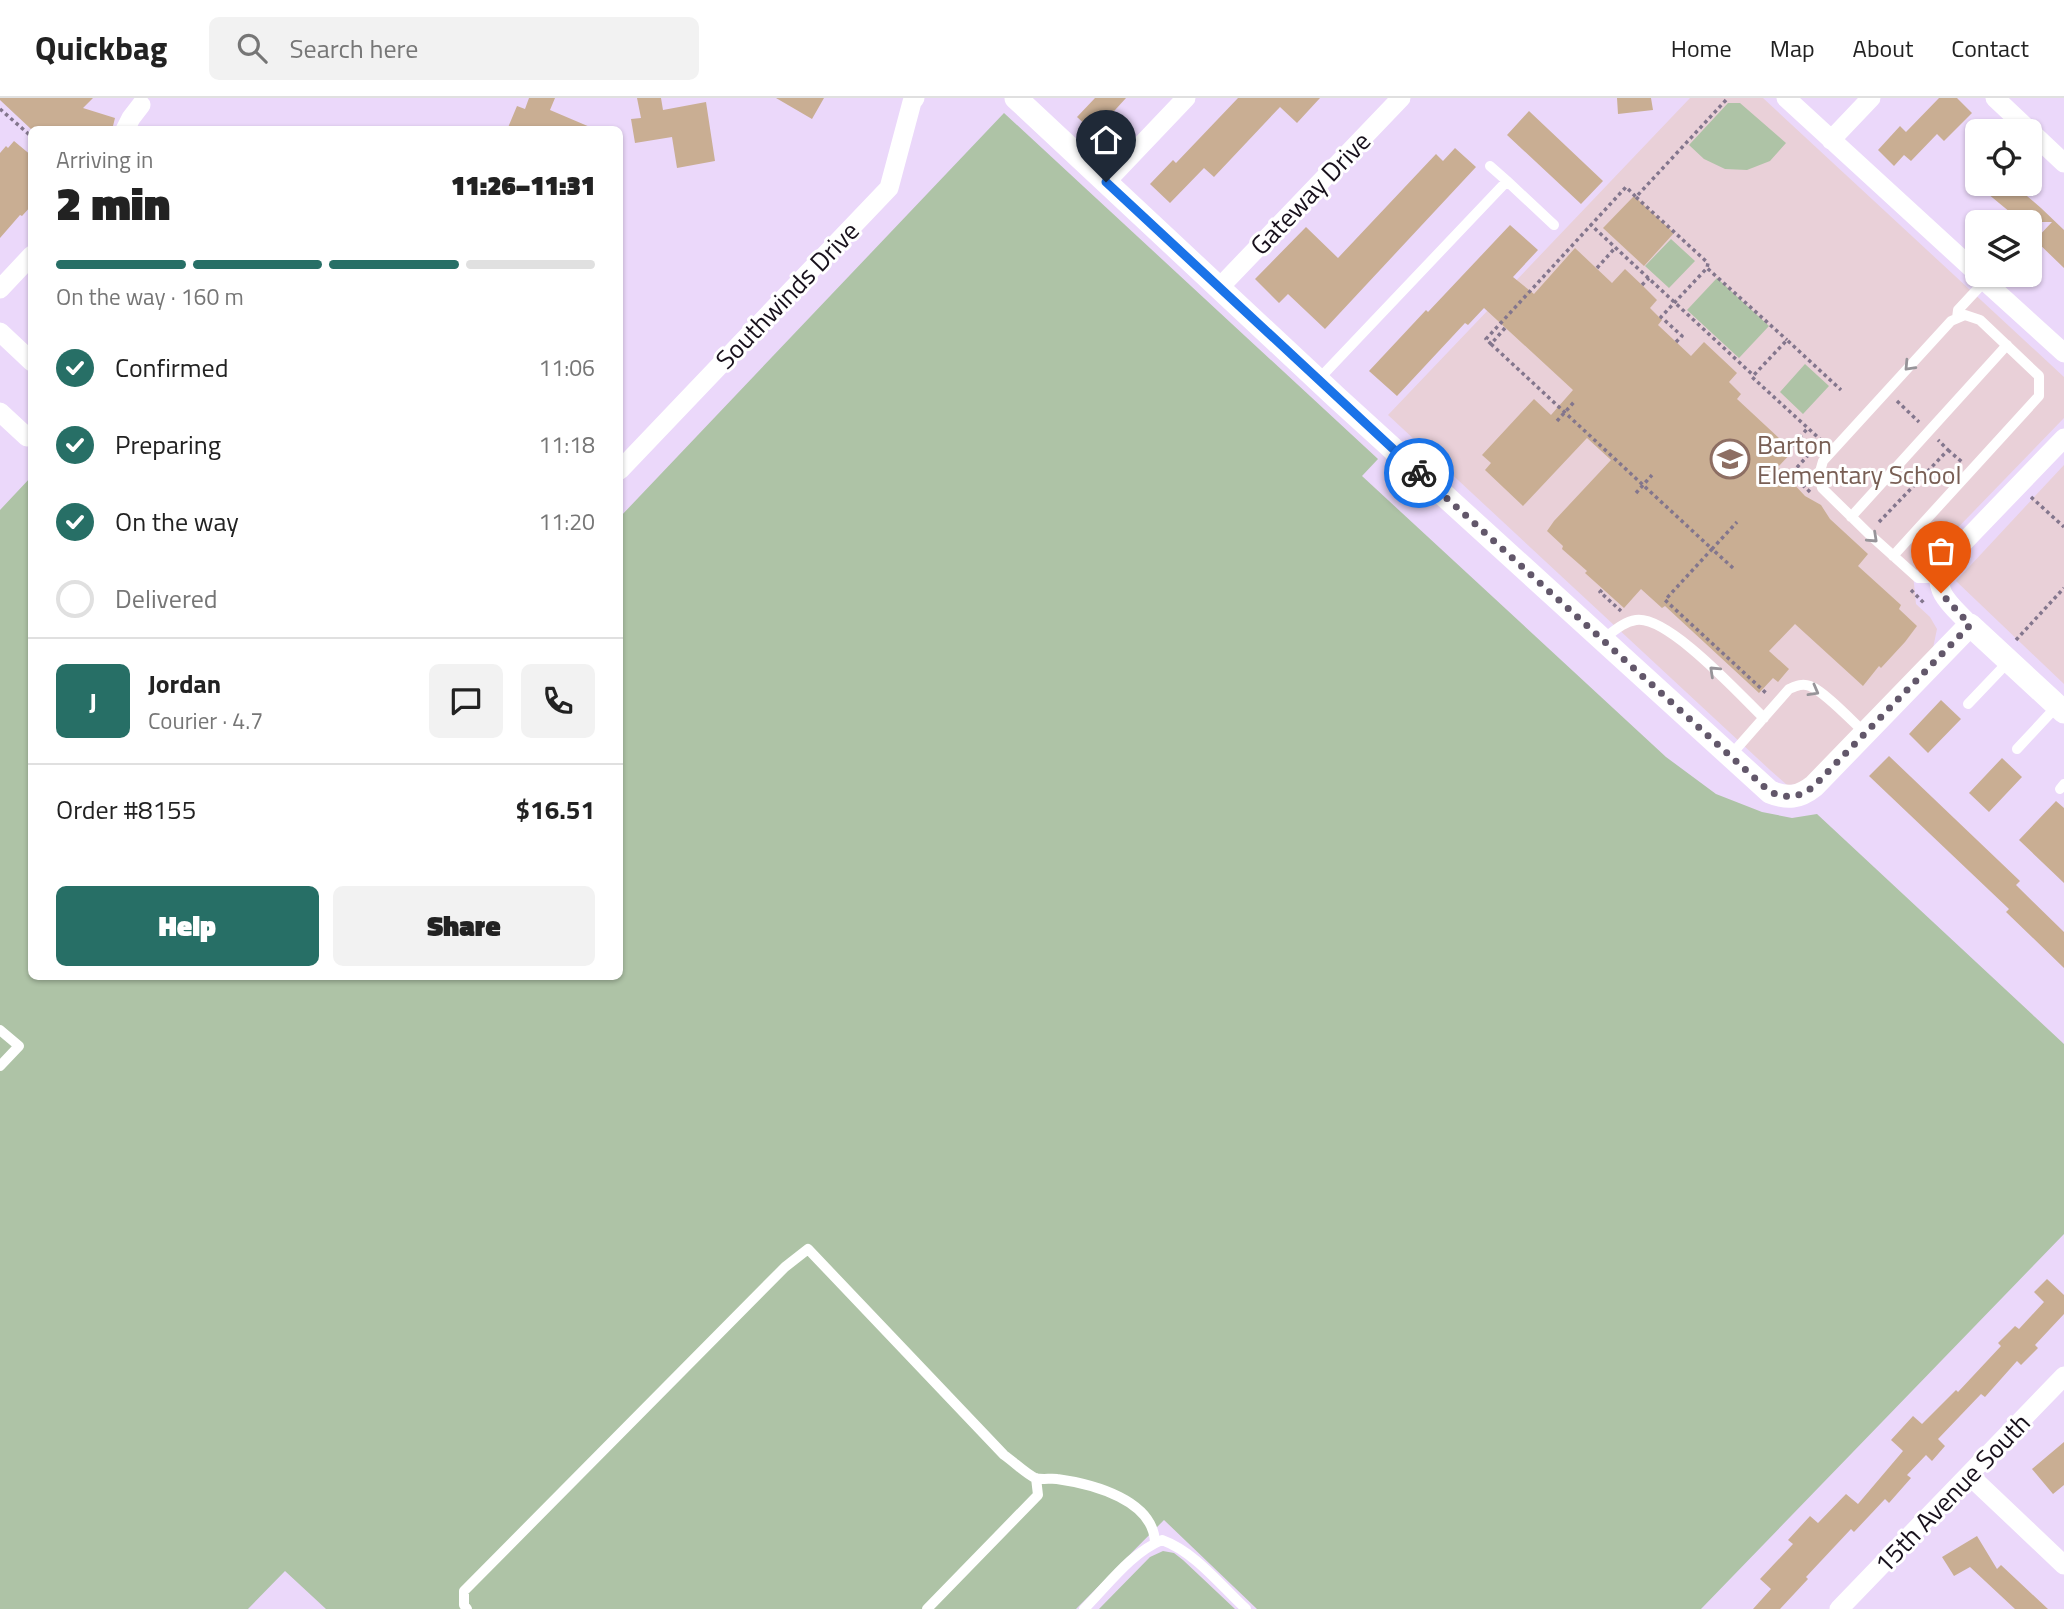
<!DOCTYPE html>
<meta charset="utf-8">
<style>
:root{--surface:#fff;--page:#f2f2f2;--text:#222;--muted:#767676;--line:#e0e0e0;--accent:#276f66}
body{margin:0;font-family:"Titillium Web",sans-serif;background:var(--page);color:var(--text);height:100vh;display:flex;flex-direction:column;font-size:26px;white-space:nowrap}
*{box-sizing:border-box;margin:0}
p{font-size:23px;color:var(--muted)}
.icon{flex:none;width:38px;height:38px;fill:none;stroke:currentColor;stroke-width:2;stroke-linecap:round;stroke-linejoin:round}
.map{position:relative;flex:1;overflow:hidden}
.drawer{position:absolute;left:28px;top:28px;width:595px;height:854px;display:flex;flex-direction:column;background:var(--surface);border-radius:10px;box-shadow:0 2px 5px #0004}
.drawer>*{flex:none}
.tools{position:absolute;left:1965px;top:21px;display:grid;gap:14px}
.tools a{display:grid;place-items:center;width:77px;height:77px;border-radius:10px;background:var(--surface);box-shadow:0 2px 5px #0004;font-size:35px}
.pin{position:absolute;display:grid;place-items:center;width:60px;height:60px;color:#fff;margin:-72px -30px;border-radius:50% 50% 50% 0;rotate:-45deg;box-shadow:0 0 7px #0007}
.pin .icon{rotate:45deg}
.courier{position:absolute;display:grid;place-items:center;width:70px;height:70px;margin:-35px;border:5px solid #1a73e8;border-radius:50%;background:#fff;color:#222;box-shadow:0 2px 9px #0007}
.headline em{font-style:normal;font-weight:800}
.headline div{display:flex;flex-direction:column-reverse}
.headline{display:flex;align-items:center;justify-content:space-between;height:119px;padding:0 28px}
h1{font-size:46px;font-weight:800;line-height:52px}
.bar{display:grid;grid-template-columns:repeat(4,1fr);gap:10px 7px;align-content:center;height:84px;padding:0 28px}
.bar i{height:9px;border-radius:5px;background:var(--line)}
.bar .current{background:var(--accent)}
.bar p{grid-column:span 4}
.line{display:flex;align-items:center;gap:18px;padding:0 28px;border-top:2px solid var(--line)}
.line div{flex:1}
.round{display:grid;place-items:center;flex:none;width:74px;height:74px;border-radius:10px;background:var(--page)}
ol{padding:0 28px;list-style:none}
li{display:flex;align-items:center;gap:21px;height:77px}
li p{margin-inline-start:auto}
li .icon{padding:7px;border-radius:50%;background:var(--accent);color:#fff;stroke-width:4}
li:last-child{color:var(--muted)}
li i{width:38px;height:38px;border:4px solid var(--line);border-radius:50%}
.button{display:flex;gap:14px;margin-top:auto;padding:14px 28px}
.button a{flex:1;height:80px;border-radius:10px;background:var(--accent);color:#fff;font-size:28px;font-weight:800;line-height:80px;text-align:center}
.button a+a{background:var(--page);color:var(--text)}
header{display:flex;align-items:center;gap:42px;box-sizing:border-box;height:98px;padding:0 35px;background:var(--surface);border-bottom:2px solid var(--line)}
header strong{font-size:33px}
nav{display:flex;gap:38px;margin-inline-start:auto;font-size:24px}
.search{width:490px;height:63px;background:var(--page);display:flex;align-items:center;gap:18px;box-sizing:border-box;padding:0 24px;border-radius:10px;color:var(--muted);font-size:26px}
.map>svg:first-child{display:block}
</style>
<header>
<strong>Quickbag</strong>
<div class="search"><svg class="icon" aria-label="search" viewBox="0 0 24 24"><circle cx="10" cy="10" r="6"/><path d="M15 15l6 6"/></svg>Search here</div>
<nav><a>Home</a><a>Map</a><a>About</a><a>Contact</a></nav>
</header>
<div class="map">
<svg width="2064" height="1511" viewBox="0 0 2064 1511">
<rect width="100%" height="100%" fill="#ebd8fa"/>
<path fill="#e9d0d8" d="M1690 0H1763L2064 279V320L1913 476 1916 506 1930 519 1937 531 1933 550 1804 686 1787 687 1770 672 1388 317Z
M2064 367V586L1956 483Z"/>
<path fill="#aec3a6" d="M1728 5H1740L1786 45 1770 63 1747 72 1725 71 1704 61 1689 47Z
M1004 15 1378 361 1362 378 1666 659 1716 696 1762 714 1792 720 1817 716 2064 946V1136L1701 1511H1257L1164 1422 1076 1511H326L285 1473 248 1511H0V412L31 379 32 878H620V419Z
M1671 141 1695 163 1669 190 1645 168Z
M1717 180 1769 228 1739 260 1687 212Z
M1805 266 1829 288 1803 316 1780 294Z
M1163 1453 1174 1455 1183 1462 1235 1511H1099L1150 1459Z"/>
<path fill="#c9ae93" d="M0 0H93L83 10 115 20 112 32H32L0 2Z
M529 0H555L550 12 597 32H507L517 8 525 11Z
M637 0H661L663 12 706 4 715 63 677 70 672 39 635 45 631 21 641 20Z
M776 0H824L812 21Z
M1095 0H1126L1105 23 1112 30 1101 41 1077 19Z
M1238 0H1320L1297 25 1280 9 1214 79 1204 70 1170 105 1150 86 1173 62 1176 65Z
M1617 0H1651L1653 12 1618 16Z
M1939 0H1957L1972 15 1944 43 1937 36 1911 63 1904 57 1894 68 1878 52 1900 28 1906 34Z
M1529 13 1603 83 1581 106 1507 37Z
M14 43 32 58V107L22 118 20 117 0 140V55L6 48 8 50Z
M1455 50 1476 69 1325 231 1288 196 1279 205 1255 181 1306 129 1338 160 1436 56 1443 63Z
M1976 86H2013L2041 110 2064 132V170L2035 142 2052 124H2022Z
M1634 98 1674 135 1644 168 1603 130Z
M1510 127 1538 152 1513 179 1534 196 1575 150 1612 185 1625 171 1643 188 1657 202 1650 210 1662 222 1658 227 1691 258 1704 244 1737 275 1729 284 1741 296 1737 301 1793 353 1778 369 1805 398 1821 407 1830 421 1868 456 1858 468 1901 507 1899 511 1917 528 1905 544 1881 570 1879 568 1863 588 1795 526 1769 553 1789 571 1778 584 1773 580 1759 595 1665 508 1662 510 1641 491 1624 510 1585 475 1587 473 1562 451 1563 448 1547 433 1554 423 1611 362 1587 340 1523 408 1485 372 1491 365 1482 357 1534 301 1551 317 1573 292 1484 210 1468 227 1465 225 1397 298 1369 273 1426 212 1428 214Z
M1941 602 1961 621 1928 655 1909 636Z
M1889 658 2020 783 2016 787 2064 834V870L2006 814 2009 811 1869 678Z
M2002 660 2022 679 1989 714 1969 695Z
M2056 703 2064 710V785L2019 742Z
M2047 1181 2064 1197V1216L2035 1247 2038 1250 2021 1267 2017 1263 1985 1299 1981 1296 1938 1341 1945 1348 1932 1363 1926 1357 1907 1377 1911 1380 1889 1405 1885 1401 1854 1434 1851 1431 1806 1479 1808 1481 1780 1511H1753L1771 1491 1760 1481 1793 1446 1788 1442 1810 1418 1818 1425 1846 1396 1858 1406 1903 1353 1891 1342 1913 1318 1922 1326 1956 1292 1958 1294 2001 1248 1998 1245 2015 1228 2019 1231 2044 1204 2034 1194Z
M2064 1344V1387L2053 1396 2032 1371Z
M1977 1438 1997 1471 2001 1467 2048 1511H2015L1970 1469 1954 1478 1942 1459Z"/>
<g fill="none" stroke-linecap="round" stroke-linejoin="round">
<path stroke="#83768d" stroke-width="3.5" stroke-dasharray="3.5 3.5" stroke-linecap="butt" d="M1726 2 1636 99 1626 89 1591 127 1753 277
M0 11 32 39
M1636 99 1708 165 1707 170
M1597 170 1615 150
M1642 187 1649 180
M1505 230 1491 246 1486 241 1591 127
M1676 244 1682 238 1661 219 1707 170 1787 242
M1491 246 1712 451 1665 502 1766 595
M1897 303 1919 324
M1557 323 1574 304
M1822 343 1752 279 1787 242 1841 292
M1790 350 1808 330
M1948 352 1962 364
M1810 394 1791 376 1811 354
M1636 395 1652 377
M2031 399 2064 429
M1879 424 1948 352 1938 342
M1733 470 1712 451 1737 424
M1602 492 1600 494 1621 513
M1911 492 1924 505
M2016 542 2064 490"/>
<path stroke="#fff" stroke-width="10" d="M1490 68 1507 83
M1957 220 1958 212 1985 183
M1318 282 1507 83 1554 127
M1851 419 2007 247
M1893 458 2039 298V278L1980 222 1965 217 1951 223 1823 363 1819 377 1822 390 1869 436 1918 480H1937
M1603 541C1613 534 1623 524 1636 522 1668 517 1740 597 1764 620
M1968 606 2009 563
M2017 651 2057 608
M1730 658 1789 591C1796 588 1802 585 1810 588 1825 594 1852 623 1865 635
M2060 691 2064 686
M0 932 19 948 0 968
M467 1511 464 1507V1493L785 1169 808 1151 1004 1357C1014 1364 1025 1375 1035 1380 1042 1382 1051 1380 1057 1381 1093 1386 1154 1402 1155 1445
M927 1511 1038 1397 1036 1380
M1084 1511C1108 1487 1131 1455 1162 1442 1195 1454 1220 1487 1246 1511"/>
<path stroke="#fff" stroke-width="19" d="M1786 0 1978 176
M1995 0 2064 65
M125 32 131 20 141 7
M1831 42 1871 0
M1106 84 1186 0
M1978 177 2064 255
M1219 190 1401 0
M0 191 32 157
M0 234 32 264
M0 314 27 339 32 335
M620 372 889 90 912 4 915 0
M1970 527C1954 509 1933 496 1940 469L2064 340
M1969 1377 2064 1467
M1839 1511 2064 1278"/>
<path stroke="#fff" stroke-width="23" d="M1016 0 1336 299 1770 694C1787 701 1799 700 1814 688L1970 527 2064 614"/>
</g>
<defs><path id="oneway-chevron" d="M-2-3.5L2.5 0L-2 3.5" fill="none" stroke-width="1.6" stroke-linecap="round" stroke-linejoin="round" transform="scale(1.75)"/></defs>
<g stroke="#979499">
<use href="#oneway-chevron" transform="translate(1909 268) rotate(133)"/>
<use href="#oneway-chevron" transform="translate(1873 440) rotate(43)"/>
<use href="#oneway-chevron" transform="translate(1714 573) rotate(-137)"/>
<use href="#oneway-chevron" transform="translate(1814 593) rotate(29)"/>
</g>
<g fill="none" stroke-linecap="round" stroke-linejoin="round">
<path stroke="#62576a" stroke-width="7" stroke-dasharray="0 12.6" d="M1419 375 1770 694C1787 701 1799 700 1814 688L1970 527 1941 495"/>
<path stroke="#1a73e8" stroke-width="9" d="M1106 84 1419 375"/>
</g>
<defs>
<symbol id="school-ring" viewBox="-11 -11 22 22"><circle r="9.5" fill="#fff" stroke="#8d6e63" stroke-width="1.5"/><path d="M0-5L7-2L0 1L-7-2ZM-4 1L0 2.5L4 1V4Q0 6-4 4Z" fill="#8d6e63"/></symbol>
</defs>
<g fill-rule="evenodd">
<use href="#school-ring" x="1708" y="339" width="44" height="44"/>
</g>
<g text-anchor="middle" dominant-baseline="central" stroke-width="6" stroke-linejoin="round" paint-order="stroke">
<g font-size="26" fill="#18111c" stroke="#fff">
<text transform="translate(1310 95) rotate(-46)">Gateway Drive</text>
<text transform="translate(787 197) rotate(-46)">Southwinds Drive</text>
<text transform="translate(1952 1395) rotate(-46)">15th Avenue South</text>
</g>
<g font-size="26" fill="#785e54" stroke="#fff" text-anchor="start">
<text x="1757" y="346">Barton<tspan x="1757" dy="30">Elementary School</tspan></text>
</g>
</g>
</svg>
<div class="tools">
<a><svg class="icon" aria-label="locate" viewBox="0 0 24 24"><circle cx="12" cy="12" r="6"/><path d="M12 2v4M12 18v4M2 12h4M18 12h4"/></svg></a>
<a><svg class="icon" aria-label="layers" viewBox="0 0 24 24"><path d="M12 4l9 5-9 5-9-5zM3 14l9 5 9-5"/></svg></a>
</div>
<div class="pin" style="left:1941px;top:495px;background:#ea580c"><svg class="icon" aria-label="bag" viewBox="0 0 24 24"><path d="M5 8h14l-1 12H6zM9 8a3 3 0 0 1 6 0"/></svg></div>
<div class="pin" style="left:1106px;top:84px;background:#1f2937"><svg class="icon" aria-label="home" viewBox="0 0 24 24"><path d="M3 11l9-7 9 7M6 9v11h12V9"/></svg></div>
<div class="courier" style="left:1419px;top:375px"><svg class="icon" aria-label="bike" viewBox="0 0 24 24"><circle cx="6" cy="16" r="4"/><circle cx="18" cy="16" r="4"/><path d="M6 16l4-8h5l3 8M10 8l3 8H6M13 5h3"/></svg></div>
<section class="drawer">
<div class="headline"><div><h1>2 min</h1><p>Arriving in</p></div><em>11:26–11:31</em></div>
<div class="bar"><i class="current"></i><i class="current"></i><i class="current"></i><i></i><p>On the way · 160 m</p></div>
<ol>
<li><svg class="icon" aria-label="check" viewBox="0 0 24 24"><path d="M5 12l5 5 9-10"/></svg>Confirmed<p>11:06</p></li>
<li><svg class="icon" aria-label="check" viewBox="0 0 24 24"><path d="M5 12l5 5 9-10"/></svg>Preparing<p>11:18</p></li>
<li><svg class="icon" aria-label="check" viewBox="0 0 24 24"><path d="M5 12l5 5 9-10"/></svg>On the way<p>11:20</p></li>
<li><i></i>Delivered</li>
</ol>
<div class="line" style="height:126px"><b class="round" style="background:var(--accent);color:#fff">J</b><div><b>Jordan</b><p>Courier · 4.7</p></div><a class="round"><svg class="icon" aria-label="chat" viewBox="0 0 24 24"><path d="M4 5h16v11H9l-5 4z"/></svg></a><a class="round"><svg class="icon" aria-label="phone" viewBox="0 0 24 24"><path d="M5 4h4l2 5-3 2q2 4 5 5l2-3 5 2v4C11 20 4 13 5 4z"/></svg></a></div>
<div class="line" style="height:91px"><div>Order #8155</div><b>$16.51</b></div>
<div class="button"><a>Help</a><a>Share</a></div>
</section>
</div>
